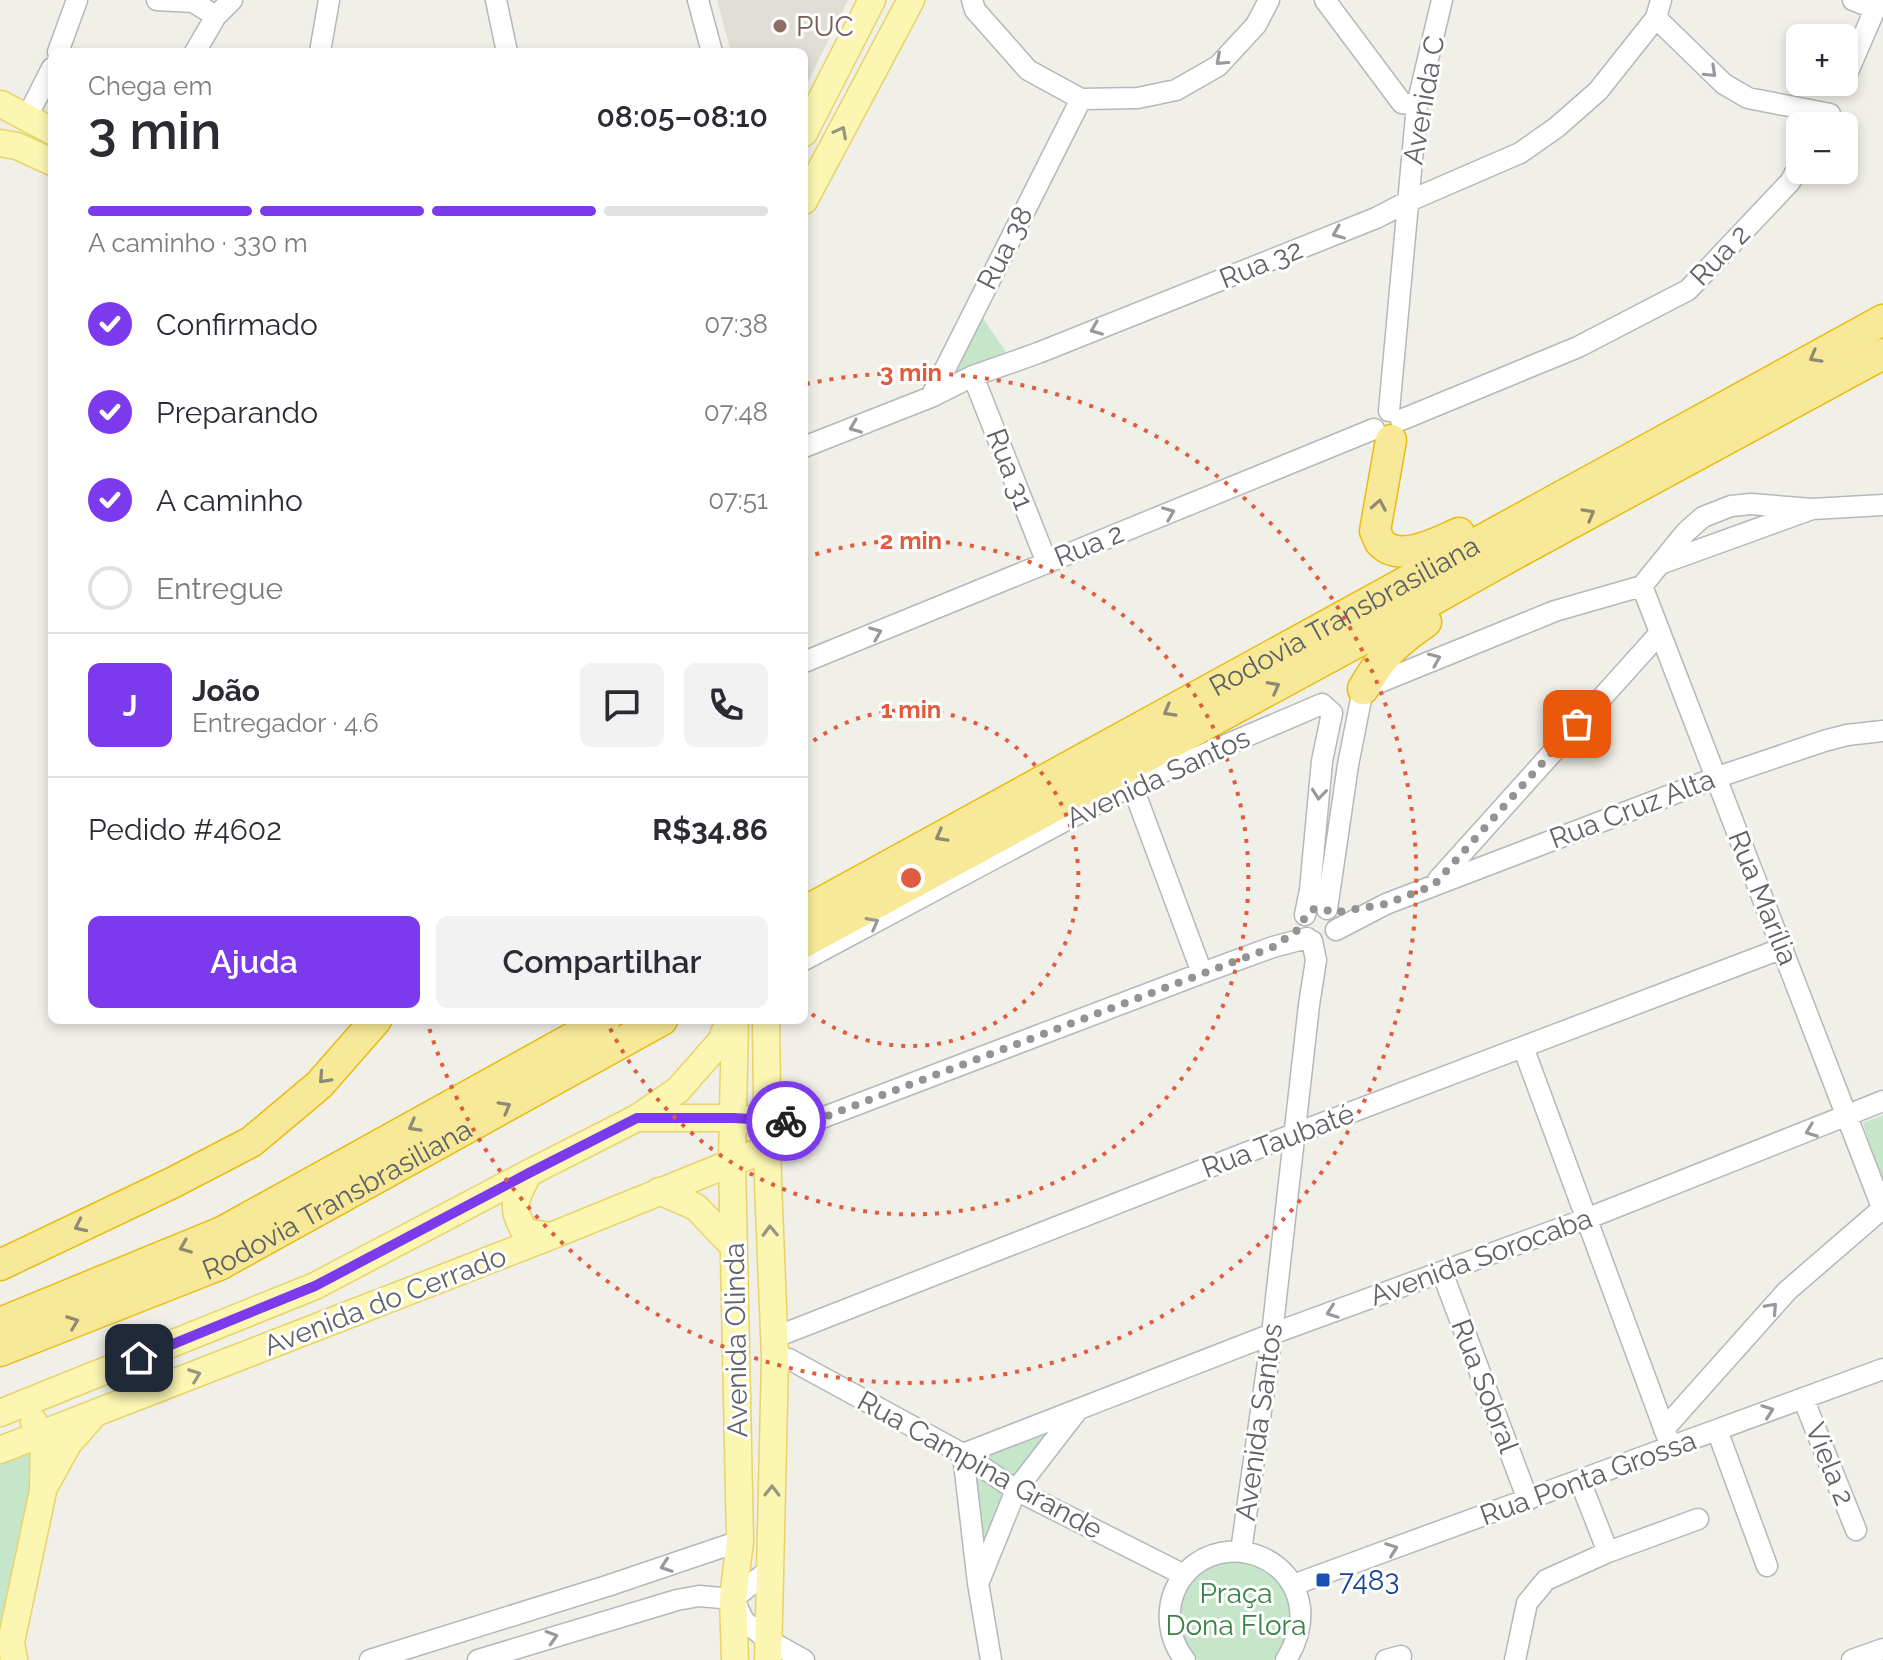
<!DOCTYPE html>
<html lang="pt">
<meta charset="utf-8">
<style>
:root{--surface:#fff;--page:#f2f2f3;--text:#2b2b33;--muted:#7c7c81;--line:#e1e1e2;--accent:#7c3aed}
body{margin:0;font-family:Raleway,sans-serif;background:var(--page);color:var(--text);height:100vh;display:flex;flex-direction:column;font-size:30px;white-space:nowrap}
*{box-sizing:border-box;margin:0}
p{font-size:26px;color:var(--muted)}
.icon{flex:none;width:44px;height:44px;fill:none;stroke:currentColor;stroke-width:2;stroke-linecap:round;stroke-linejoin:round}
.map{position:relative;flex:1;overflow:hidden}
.sheet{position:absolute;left:48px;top:48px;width:760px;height:976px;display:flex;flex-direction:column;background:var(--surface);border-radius:12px;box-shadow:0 4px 12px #0003}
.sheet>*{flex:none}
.controls{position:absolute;left:1786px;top:24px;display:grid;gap:16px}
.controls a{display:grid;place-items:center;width:72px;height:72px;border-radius:12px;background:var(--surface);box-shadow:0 4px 12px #0003;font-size:40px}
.pin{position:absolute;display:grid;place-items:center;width:68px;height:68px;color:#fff;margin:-34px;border-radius:16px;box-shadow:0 4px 12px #0006}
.courier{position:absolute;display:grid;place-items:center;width:80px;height:80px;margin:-40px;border:6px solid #7c3aed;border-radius:50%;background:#fff;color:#222;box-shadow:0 2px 10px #0007}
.overview em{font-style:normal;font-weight:600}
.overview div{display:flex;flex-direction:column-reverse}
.overview{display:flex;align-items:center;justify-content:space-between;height:136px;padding:0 40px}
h1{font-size:52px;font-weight:600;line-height:60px}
.bar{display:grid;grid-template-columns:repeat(4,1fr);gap:12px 8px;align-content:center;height:96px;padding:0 40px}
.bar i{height:10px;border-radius:6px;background:var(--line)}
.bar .active{background:var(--accent)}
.bar p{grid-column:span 4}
.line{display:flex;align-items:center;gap:20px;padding:0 40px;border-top:2px solid var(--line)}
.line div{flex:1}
.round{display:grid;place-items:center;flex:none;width:84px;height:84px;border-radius:12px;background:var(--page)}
ol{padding:0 40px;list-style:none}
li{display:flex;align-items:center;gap:24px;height:88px}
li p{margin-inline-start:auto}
li .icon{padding:8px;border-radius:50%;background:var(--accent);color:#fff;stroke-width:4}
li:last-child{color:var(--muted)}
li i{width:44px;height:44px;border:4px solid var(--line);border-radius:50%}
.button{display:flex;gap:16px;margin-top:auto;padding:16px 40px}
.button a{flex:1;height:92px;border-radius:12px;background:var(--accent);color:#fff;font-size:32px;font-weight:600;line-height:92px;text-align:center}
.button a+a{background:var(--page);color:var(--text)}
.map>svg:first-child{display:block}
</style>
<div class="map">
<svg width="1883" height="1660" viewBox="0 0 1883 1660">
<rect width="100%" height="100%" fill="#f0efe8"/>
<path fill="#e0ded6" d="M717 0H848L804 90V52H731Z"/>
<path fill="#c6e6c9" d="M980 314 1008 355 948 379Z
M1883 1115V1186L1863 1123Z
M1060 1422 1016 1481 978 1453Z
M24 1447 33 1452 40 1463 2 1660H0V1456Z
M968 1462 1012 1490 980 1568Z
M1243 1558 1279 1577 1294 1612 1284 1648 1273 1660H1198C1191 1652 1184 1644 1180 1634 1173 1611 1182 1577 1205 1566 1216 1561 1232 1560 1243 1558Z"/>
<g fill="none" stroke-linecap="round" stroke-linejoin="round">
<defs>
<path id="minor" d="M157 0 193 2 216 16
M496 0 507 52
M698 0 712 52
M972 0 975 10 1028 70 1081 99 1138 98 1176 90 1218 66 1256 25 1269 0
M1325 0 1402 103 1417 105
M1853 0 1875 9
M1656 18 1724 84 1748 98 1830 114
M58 52 77 0
M195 52 216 16 232 0
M320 52 329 0
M1844 81 1875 9 1876 0
M27 117 52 68
M973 376 1047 563
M931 397 1081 99
M1389 411 1417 105 1442 0
M1401 420 1578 347 1688 290 1790 182 1800 164
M804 447 931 397 973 376 1038 353 1376 218 1409 201 1520 153 1557 127 1598 91 1656 18 1661 0
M1660 564 1812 509 1883 505
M1642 586 1883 1210
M804 662 1374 429
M1132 785 1202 973
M1438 880 1660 633
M1327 909 1348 765 1363 689 1555 611 1642 586 1686 532 1703 517 1731 506 1751 504 1812 509
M1336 930 1386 904 1715 778 1824 741 1847 735 1883 731
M804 960 1132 785 1322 704 1332 713 1322 761 1310 890 1305 915
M1523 1047 1671 1447
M768 1148 819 1119 1202 973 1273 947 1307 938
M1442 1272 1528 1500
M774 1336 786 1333 1294 1134 1783 948
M775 1358 789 1359 963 1454 1016 1490 1184 1575
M1803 1398 1856 1530
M1664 1429 1787 1291 1883 1208
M1717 1430 1767 1566
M1580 1481 1608 1552
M1241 1551 1272 1334 1309 1005 1316 960 1312 941
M980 1579 1016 1490 1077 1411
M1293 1585 1883 1369
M733 1599 770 1569
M735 1602 744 1621 768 1640 804 1660
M370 1660 607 1586 740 1541
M478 1660 677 1600 699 1596 733 1599
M991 1660 978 1583 963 1454 1272 1334 1586 1219 1883 1101
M1185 1660C1172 1644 1167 1623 1171 1603 1174 1587 1184 1572 1197 1563 1236 1536 1294 1559 1300 1608 1302 1627 1296 1644 1286 1660
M1386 1660 1401 1656
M1515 1660 1527 1603 1546 1580 1608 1552 1698 1519
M1852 1660 1883 1649"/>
<path id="major" d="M1 104 52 131
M804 133 872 0
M0 143 17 146 52 162
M804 201 911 0
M735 1020 732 1161 740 1541 733 1599 735 1660
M766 1020 768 1182 775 1358 768 1660
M637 1118 678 1090 721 1041 729 1020
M529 1173C516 1198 509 1206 525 1232L551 1236
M659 1191 696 1207 734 1247
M0 1413 315 1286 529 1173 637 1118H733L767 1121
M0 1450 551 1236 768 1148
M46 1484 68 1444 91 1418
M14 1660 11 1642 43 1491 44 1437 34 1422"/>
<g id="highway">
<path d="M1391 440 1375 531C1377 534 1378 539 1380 542 1399 564 1438 542 1459 533"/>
<path d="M1363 689C1381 656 1396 643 1426 622"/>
<path id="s1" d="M804 912 1883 320"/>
<path d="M804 942 1361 640 1520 551 1883 354"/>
<path d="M0 1265 172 1183 251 1142 319 1085 376 1020"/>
<path d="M0 1323 222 1232 605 1020"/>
<path id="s2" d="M0 1351 219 1265 662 1020"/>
</g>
</defs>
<use href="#minor" stroke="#b5b7bb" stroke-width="23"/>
<use href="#major" stroke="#ead367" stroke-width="29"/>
<use href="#highway" stroke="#eabc0e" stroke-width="33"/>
<use href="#minor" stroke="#fff" stroke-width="20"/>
<use href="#major" stroke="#fbf6b2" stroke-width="26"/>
<use href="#highway" stroke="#f7e998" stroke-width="30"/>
</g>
<defs><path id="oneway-chevron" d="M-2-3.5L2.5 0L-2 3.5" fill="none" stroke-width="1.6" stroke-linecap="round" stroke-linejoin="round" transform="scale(2)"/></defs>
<g stroke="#97999c">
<use href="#oneway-chevron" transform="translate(1221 60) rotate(138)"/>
<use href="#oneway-chevron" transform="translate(1711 72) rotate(44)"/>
<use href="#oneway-chevron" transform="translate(1338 233) rotate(158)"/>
<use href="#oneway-chevron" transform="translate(1096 329) rotate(158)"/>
<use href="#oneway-chevron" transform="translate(855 427) rotate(158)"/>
<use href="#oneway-chevron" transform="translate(1169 513) rotate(-22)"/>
<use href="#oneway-chevron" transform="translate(876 633) rotate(-22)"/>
<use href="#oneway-chevron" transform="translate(1435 659) rotate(-23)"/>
<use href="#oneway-chevron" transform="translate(1319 794) rotate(96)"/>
<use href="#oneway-chevron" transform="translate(873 923) rotate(-28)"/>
<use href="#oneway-chevron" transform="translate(1811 1131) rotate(159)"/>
<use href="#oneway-chevron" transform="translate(1772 1308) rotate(-48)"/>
<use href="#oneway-chevron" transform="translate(1332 1312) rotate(160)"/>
<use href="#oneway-chevron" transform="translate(1768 1411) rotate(-20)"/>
<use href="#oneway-chevron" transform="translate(1392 1549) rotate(-20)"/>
<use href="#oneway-chevron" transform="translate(666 1566) rotate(161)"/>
<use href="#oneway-chevron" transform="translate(552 1637) rotate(-17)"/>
</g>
<g stroke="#969681">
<use href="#oneway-chevron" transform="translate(841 132) rotate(-62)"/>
<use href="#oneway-chevron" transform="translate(770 1231) rotate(-92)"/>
<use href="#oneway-chevron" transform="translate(195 1375) rotate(-21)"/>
<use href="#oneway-chevron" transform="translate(772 1491) rotate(-89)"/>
</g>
<g stroke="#8d8a76">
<use href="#oneway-chevron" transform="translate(1815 357) rotate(151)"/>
<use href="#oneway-chevron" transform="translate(1379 505) rotate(-80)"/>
<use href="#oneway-chevron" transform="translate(1589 514) rotate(-29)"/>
<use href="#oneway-chevron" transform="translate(1274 687) rotate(-28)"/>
<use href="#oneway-chevron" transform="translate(1169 711) rotate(151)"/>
<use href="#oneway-chevron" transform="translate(941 836) rotate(151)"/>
<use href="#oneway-chevron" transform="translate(324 1078) rotate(133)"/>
<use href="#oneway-chevron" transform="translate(505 1107) rotate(-29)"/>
<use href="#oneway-chevron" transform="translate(414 1126) rotate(151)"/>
<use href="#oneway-chevron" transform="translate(80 1226) rotate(155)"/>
<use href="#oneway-chevron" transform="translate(185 1247) rotate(158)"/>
<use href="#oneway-chevron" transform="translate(73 1322) rotate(-21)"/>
</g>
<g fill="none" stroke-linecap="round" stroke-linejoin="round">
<path stroke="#929394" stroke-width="8" stroke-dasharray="0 14.4" d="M786 1121 819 1119 1273 947 1302 927C1304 910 1318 903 1332 913L1386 904 1434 885 1577 724"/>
<path stroke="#7c3aed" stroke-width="10" d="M139 1358 315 1286 529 1173 637 1118H733L786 1121"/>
</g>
<g fill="none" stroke="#e05c3e" stroke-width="4" stroke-dasharray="4 8">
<path d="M804 748A168 168 0 1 1 804 1008"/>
<path d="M804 558A337 337 0 1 1 606 1020"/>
<path d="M806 384A505 505 0 1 1 427 1021"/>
</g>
<circle fill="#8d6e63" stroke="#fff" stroke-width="3" cx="780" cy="26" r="8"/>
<rect fill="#1a4fb4" stroke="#fff" stroke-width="3" x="1315" y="1572" width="16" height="16" rx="4"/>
<g text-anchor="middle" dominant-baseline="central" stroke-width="6" stroke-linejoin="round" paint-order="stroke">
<g font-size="28" fill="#785e54" stroke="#fff" text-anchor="start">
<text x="796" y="26">PUC</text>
</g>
<g font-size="28" fill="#5f6267" stroke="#fff">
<text transform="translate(1424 100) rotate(-80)">Avenida C</text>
<text transform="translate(1005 248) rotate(-63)">Rua 38</text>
<text transform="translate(1720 255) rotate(-46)">Rua 2</text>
<text transform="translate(1261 264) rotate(-22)">Rua 32</text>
<text transform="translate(1010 469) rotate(69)">Rua 31</text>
<text transform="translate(1089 545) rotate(-22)">Rua 2</text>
<text stroke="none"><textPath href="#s1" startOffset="616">Rodovia Transbrasiliana</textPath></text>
<text transform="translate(1158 778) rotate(-25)">Avenida Santos</text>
<text transform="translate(1632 809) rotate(-21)">Rua Cruz Alta</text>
<text transform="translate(1763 898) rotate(68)">Rua Marília</text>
<text transform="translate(1278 1141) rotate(-21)">Rua Taubaté</text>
<text stroke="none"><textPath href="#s2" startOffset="370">Rodovia Transbrasiliana</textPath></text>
<text transform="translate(1481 1257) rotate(-20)">Avenida Sorocaba</text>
<text transform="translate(385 1301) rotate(-21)">Avenida do Cerrado</text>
<text transform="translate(736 1340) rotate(-91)">Avenida Olinda</text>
<text transform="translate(1485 1386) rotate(69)">Rua Sobral</text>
<text transform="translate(1259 1422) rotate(-82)">Avenida Santos</text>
<text transform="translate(1830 1464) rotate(68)">Viela 2</text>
<text transform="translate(980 1465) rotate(29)">Rua Campina Grande</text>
<text transform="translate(1588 1478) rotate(-20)">Rua Ponta Grossa</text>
</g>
<g font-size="28" fill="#164399" stroke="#fff" text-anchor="start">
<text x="1339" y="1580">7483</text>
</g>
<g font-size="28" fill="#3a8245" stroke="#fff">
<text x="1236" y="1593">Praça<tspan x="1236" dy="32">Dona Flora</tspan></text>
</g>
</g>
<circle cx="911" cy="878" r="12" fill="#e05c3e" stroke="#fff" stroke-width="4"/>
<g font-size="24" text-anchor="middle" font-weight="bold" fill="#e05c3e" stroke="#fff" stroke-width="6" stroke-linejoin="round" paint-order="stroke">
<text x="911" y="381">3 min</text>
<text x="911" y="549">2 min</text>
<text x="911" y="718">1 min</text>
</g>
</svg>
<div class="controls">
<a>+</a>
<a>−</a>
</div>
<div class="pin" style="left:1577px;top:724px;background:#ea580c"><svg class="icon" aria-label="bag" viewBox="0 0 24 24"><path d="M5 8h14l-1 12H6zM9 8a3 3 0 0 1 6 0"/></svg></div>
<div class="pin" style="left:139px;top:1358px;background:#1f2937"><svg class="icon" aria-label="home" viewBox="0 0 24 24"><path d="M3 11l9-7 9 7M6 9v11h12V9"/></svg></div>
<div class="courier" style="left:786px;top:1121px"><svg class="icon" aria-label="bike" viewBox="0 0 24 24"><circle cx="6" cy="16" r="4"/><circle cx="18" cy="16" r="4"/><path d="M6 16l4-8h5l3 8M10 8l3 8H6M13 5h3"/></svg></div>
<section class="sheet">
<div class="overview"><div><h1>3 min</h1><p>Chega em</p></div><em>08:05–08:10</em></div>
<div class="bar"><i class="active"></i><i class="active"></i><i class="active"></i><i></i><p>A caminho · 330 m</p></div>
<ol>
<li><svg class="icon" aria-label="check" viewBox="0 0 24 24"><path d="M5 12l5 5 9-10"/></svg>Confirmado<p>07:38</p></li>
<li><svg class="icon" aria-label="check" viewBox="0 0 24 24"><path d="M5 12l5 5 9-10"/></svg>Preparando<p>07:48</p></li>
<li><svg class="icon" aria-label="check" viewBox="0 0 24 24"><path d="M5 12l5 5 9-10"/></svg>A caminho<p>07:51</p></li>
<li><i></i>Entregue</li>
</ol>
<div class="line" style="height:144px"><b class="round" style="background:var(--accent);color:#fff">J</b><div><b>João</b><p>Entregador · 4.6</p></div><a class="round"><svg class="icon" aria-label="chat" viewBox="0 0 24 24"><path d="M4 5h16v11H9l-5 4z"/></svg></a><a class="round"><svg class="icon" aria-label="phone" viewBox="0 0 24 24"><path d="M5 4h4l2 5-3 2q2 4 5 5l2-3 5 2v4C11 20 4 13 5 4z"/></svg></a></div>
<div class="line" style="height:104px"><div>Pedido #4602</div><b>R$34.86</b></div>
<div class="button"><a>Ajuda</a><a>Compartilhar</a></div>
</section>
</div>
